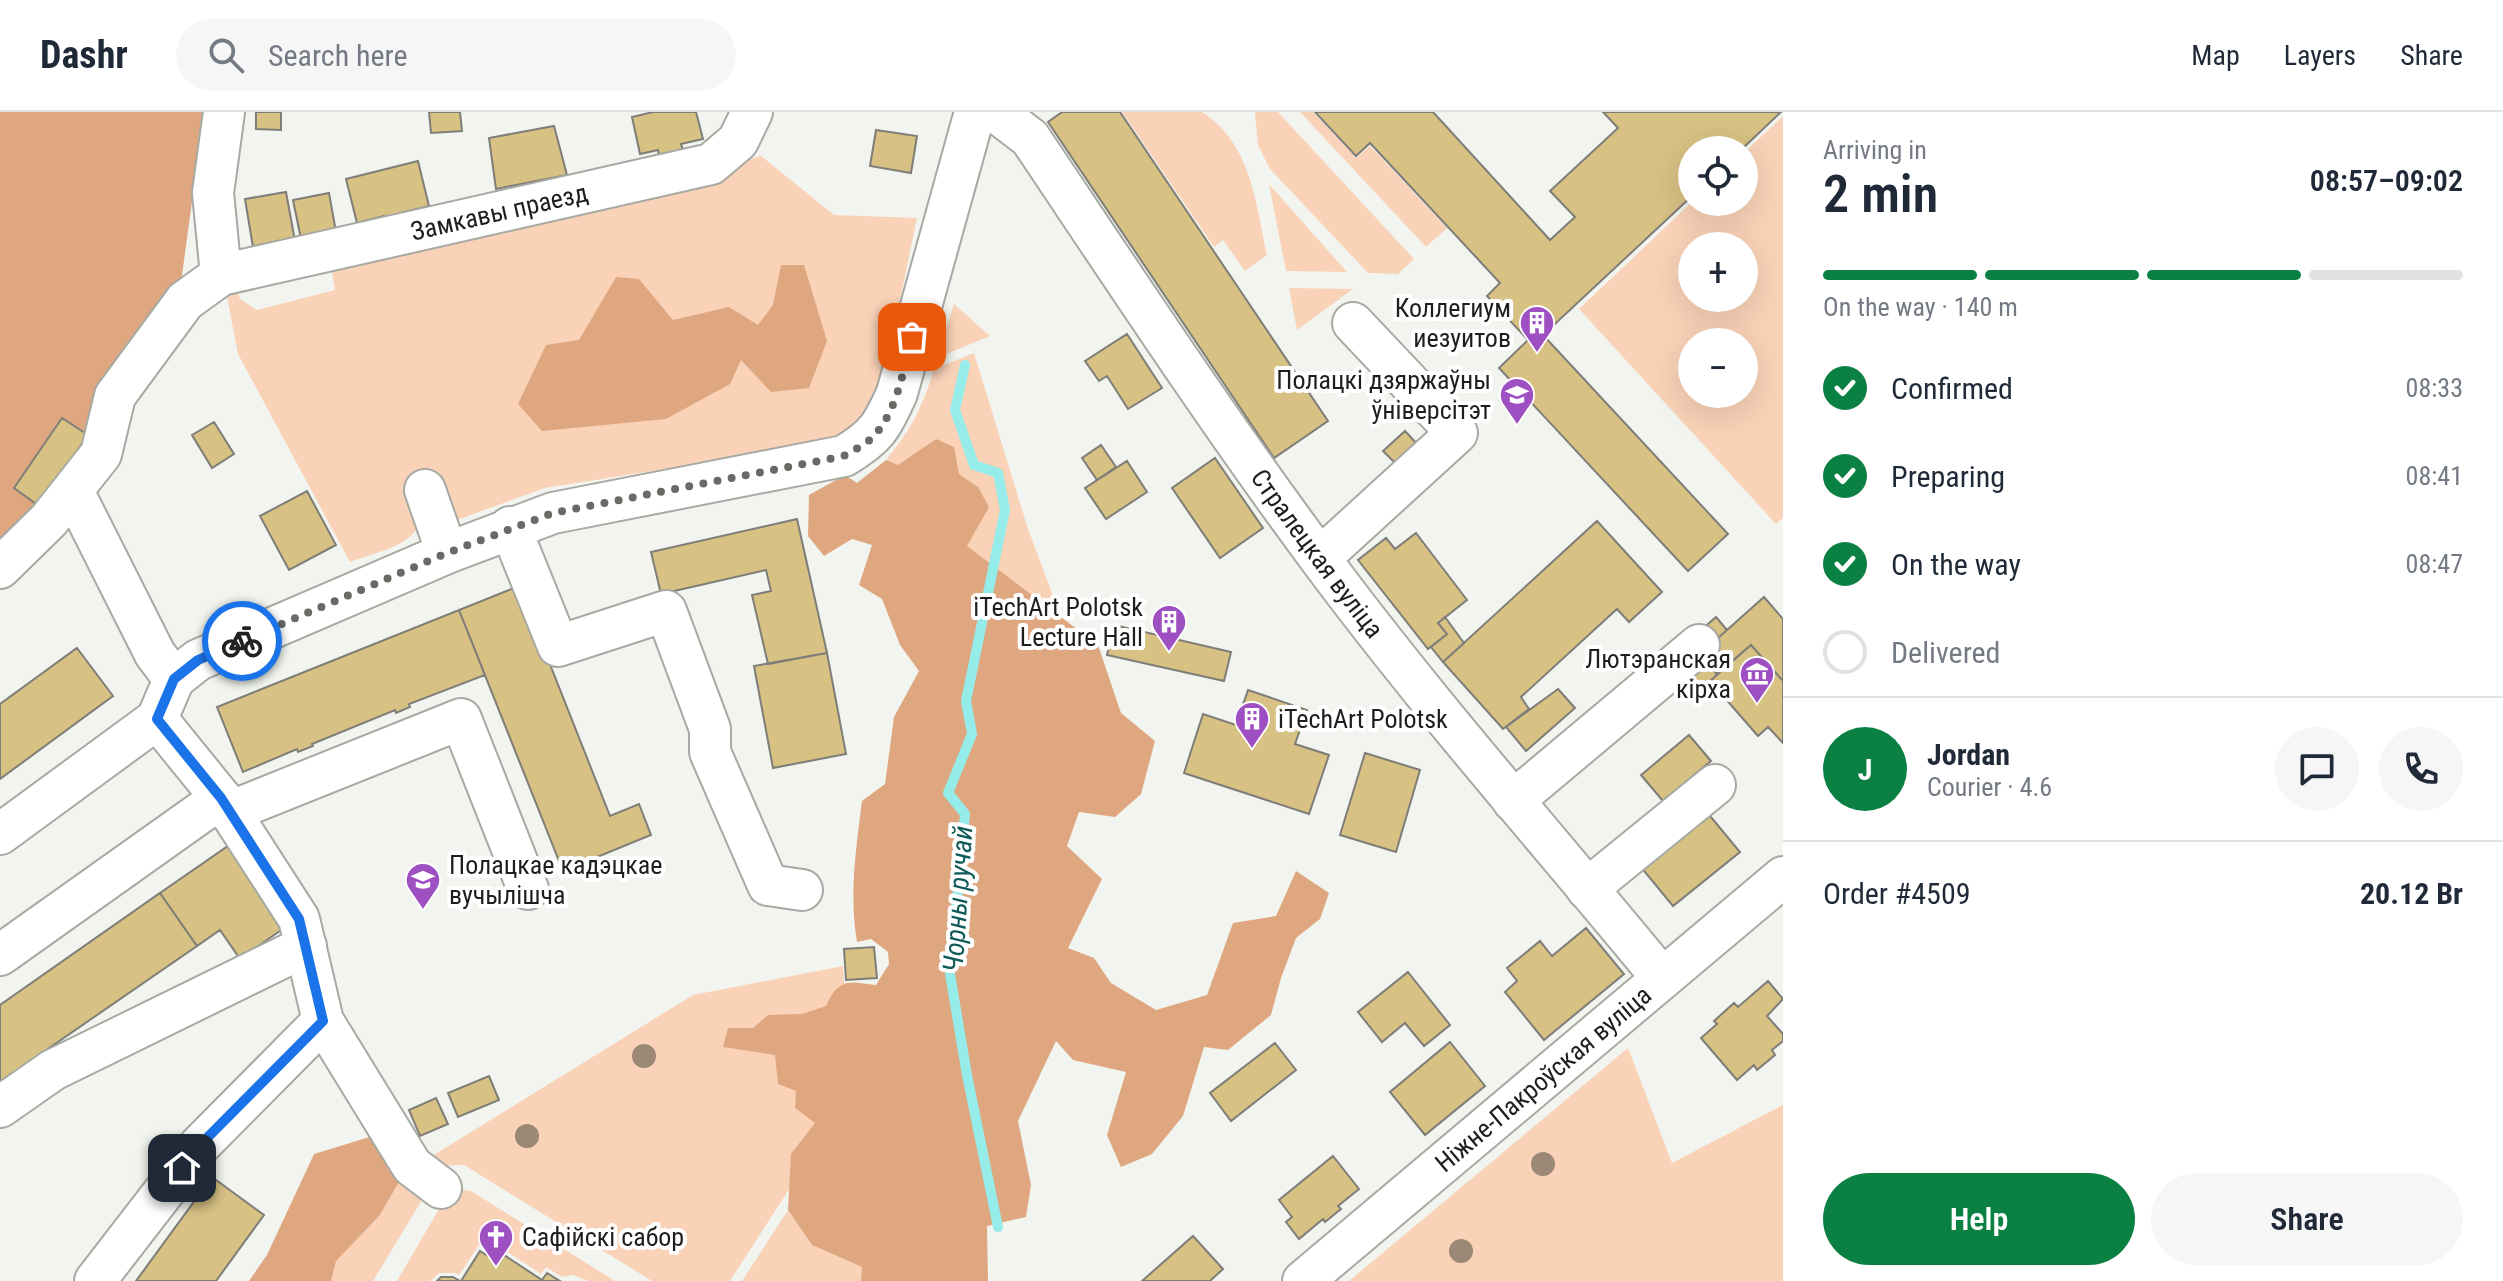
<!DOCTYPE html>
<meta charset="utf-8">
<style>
:root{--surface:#fff;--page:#f6f6f7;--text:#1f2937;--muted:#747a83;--line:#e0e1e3;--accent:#0b8043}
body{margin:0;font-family:"Roboto Condensed",sans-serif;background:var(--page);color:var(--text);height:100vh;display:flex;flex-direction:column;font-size:30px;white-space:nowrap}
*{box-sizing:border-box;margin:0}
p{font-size:26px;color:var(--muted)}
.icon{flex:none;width:44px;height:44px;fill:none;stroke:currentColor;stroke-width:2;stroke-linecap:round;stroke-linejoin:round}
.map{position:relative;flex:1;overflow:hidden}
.details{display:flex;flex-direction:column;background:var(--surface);width:720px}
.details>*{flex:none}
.buttons{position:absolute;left:1678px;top:24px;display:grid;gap:16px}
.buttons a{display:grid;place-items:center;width:80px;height:80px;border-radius:50%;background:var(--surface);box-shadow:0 8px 32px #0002;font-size:40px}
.pin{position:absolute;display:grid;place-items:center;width:68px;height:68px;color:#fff;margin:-34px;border-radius:16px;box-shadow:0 4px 12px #0006}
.courier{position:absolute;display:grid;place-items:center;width:80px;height:80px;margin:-40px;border:6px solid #1a73e8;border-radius:50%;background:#fff;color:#222;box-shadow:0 2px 10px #0007}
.headline em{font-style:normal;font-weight:600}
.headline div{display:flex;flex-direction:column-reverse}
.headline{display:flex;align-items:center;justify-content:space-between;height:136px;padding:0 40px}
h1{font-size:52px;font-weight:600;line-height:60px}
.bar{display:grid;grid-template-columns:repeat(4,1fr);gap:12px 8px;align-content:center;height:96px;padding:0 40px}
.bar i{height:10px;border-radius:6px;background:var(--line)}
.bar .selected{background:var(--accent)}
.bar p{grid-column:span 4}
.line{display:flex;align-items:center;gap:20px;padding:0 40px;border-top:2px solid var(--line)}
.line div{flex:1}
.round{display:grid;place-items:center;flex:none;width:84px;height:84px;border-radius:42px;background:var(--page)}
ol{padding:0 40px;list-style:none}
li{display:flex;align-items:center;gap:24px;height:88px}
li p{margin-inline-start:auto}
li .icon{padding:8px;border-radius:50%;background:var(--accent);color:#fff;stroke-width:4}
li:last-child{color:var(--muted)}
li i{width:44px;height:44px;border:4px solid var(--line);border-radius:50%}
.button{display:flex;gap:16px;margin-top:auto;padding:16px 40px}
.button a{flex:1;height:92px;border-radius:48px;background:var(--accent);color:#fff;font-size:32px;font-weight:600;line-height:92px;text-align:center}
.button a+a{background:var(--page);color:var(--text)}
header{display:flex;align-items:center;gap:48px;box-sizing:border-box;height:112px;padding:0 40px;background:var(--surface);border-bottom:2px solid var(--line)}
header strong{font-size:38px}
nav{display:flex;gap:44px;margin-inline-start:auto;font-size:28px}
.search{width:560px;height:72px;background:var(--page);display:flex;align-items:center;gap:20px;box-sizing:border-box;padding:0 28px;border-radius:44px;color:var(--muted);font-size:30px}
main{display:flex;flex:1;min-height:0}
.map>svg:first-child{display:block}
</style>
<header>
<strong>Dashr</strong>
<div class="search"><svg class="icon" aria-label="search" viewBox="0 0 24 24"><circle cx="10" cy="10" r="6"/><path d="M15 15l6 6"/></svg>Search here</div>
<nav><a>Map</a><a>Layers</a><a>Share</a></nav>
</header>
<main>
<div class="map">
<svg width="1783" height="1169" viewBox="0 0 1783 1169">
<rect width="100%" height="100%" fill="#f2f5ef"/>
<path fill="#f9d2b7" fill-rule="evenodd" d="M1122 0H1202C1251 31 1256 91 1267 143L1245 159 1223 128 1214 135Z
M1255 0H1278L1414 147 1398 162 1368 161 1270 57 1258 33Z
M1300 0H1313L1356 46 1370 34 1447 116 1426 135Z
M1783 4V406L1776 412 1579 197 1692 90H1744V41ZM1692 134H1744V186H1692ZM1692 230H1744V282H1692Z
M761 44 834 103 917 106C907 150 884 292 854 316 841 327 826 330 809 334L545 376 457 408 443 399 421 409C413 434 374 441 350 450L238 242 226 180 237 178 240 187 257 198 335 178 330 147 585 89Z
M1269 72 1347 160 1286 159Z
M1289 176 1353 177 1297 218Z
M954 192 990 224 937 246Z
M974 241 1027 414 1056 492 1041 491 966 434 978 375 959 362 936 327 898 354 886 348C911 318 923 294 934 257Z
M843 854 844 871 857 870 824 1023 730 1169H652L464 1053 416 1054 693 883Z
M1628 936 1672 1051 1783 993V1169H1349Z
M404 1061 423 1086 373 1169H331L335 1149 380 1103Z
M459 1077 471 1079 615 1169H589L573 1163 562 1165 546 1155 541 1162 503 1137 497 1145 479 1133 459 1163 455 1161H439L430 1169H397L446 1085Z
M788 1098 812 1133 862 1155 861 1169H742Z"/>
<path fill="#dea780" d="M0 0H204L181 171 88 323 62 306 14 376 39 394 0 435Z
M781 153H804L827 229 809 276 771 280 741 248 730 272 666 307 542 319 518 292 546 233 579 228 616 165 639 167 673 208 729 195 758 213 773 193Z
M936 327 954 335 959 362 978 375 989 395 967 434 1098 533 1121 601 1155 629 1141 682 1115 705 1079 700 1067 734 1102 767 1068 836 1094 846 1111 871 1156 898 1207 883 1233 811 1276 804 1296 759 1329 781 1320 807 1296 826 1281 866 1271 903 1228 938 1204 935 1183 1004 1152 1042 1121 1055 1107 1023 1126 960 1073 948 1056 929 1018 1009 1031 1073 1026 1105 987 1114 988 1169H861L862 1155 812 1133 788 1098 791 1042 815 1011 795 996 796 979 778 972 775 943 723 935 728 916H753L768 903 802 902 826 894C838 867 848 869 876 873L889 852 888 840 871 827 857 830C849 783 856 737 862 689L885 672 894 605 919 559 900 533 882 487 859 473 872 433 852 427 824 444 808 424 809 383 845 363 857 371 886 348 898 353Z
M376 1023 404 1061 380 1103 336 1149 331 1169H249L267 1143 314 1042Z"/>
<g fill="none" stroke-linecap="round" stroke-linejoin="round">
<path stroke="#96ece9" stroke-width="10" d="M965 253 955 298 974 353 998 361 1005 398 966 589 972 622 948 681 965 702 950 862 967 963 998 1115"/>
</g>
<path fill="#d7c183" stroke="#7f7d78" stroke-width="2" d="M256 0H281V18L256 17Z
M429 0H460L462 19 431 21Z
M653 0H696L703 27 681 32 683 38 659 44 658 38 640 42 632 5Z
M1062 0H1120L1328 309 1274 346 1048 10Z
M1315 0H1433L1550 128 1575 105 1550 79 1618 16 1603 0H1781L1741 38H1692V84L1543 223 1728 422 1688 459 1499 256 1528 228 1487 184 1500 171 1370 31 1356 44Z
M554 14 567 63 496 77 489 26Z
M876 18 917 24 911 61 870 54Z
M418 49 429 94 401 101 402 107 386 111 384 104 357 111 346 67Z
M286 80 295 129 253 135 245 87Z
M329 81 336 120 301 127 293 88Z
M1127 222 1162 276 1128 297 1107 264 1099 269 1085 249Z
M62 306 88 323 39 394 14 376Z
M214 310 234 342 212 356 192 323Z
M1405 319 1419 334 1397 353 1383 339Z
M1101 333 1116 355 1097 368 1082 346Z
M1215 346 1263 416 1220 446 1172 376Z
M1127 349 1147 380 1106 407 1085 376Z
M307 379 336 433 289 458 260 404Z
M797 407 827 541 768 552 752 483 771 479 766 458 661 482 651 440Z
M1597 409 1662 480 1629 510 1617 497 1521 585 1529 597 1503 617 1443 550Z
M1416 421 1467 488 1438 511 1447 522 1428 537 1358 448 1386 426 1395 437Z
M519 474 610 704 639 692 651 723 563 759 459 498Z
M1764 485 1783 507V569L1751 533 1717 562 1699 543Z
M459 498 485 563 409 592 410 595 396 601 395 598 312 632 313 634 298 640 297 637 243 660 217 595Z
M1445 505 1464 531 1443 550 1431 535 1447 522 1438 511Z
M1716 505 1727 518 1704 539 1692 526Z
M1114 513 1231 540 1224 569 1107 543Z
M1751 533 1783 569V631L1768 615 1758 624 1710 569Z
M77 536 113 584 0 667V592Z
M827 541 846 642 773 656 754 554Z
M1701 545 1717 562 1703 579 1685 559Z
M1558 577 1575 596 1526 639 1506 615Z
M1248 578 1307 598 1295 632 1329 643 1309 702 1184 661 1203 602 1236 613Z
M1689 623 1711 649 1663 689 1641 663Z
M1365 641 1420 658 1396 740 1340 723Z
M1701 693 1740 740 1673 794 1635 748Z
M228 734 284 816 240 847 220 818 197 834 160 781Z
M160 781 197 834 0 970V893Z
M1586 816 1624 862 1544 928 1505 880 1517 869 1507 856 1540 829 1552 844Z
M874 835 877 866 846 868 844 837Z
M1408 860 1450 913 1424 934 1405 911 1382 930 1358 900Z
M1768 869 1783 887 1767 904 1783 922V929L1772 938 1775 943 1757 958 1754 953 1737 968 1701 926 1717 912 1714 909 1734 891 1738 895Z
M1450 930 1485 974 1425 1023 1390 980Z
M1275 931 1296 958 1231 1009 1210 981Z
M489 964 499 988 458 1005 448 981Z
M436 986 448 1012 420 1024 409 998Z
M1333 1044 1359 1077 1338 1094 1341 1097 1325 1110 1323 1107 1299 1127 1286 1110 1292 1105 1279 1088Z
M212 1065 264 1103 216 1169H136Z
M1193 1124 1223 1157 1210 1169H1142Z
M480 1139 499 1151 504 1143 542 1168 547 1161 560 1169H461Z
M441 1165H453L460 1169H437Z"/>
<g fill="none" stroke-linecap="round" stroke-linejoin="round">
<defs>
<g id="minor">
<path id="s1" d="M996 0 1030 26C1124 166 1217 308 1318 444 1426 590 1547 726 1662 866"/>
<path d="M221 163 213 81 224 0"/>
<path d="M425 378 447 441"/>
<path d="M73 379 155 542 174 567"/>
<path d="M510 415 558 534 666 499 710 617V640L768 773 802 778"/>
<path d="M1320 446 1457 321 1353 211"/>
<path id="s2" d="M0 456 49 408 101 342 115 284 185 189 221 163 711 52 738 29 752 0"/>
<path d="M157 607 221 686 299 807 323 909 412 1054 441 1076"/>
<path d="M1513 689 1699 533"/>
<path d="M229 700 461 607 528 777"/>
<path d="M0 722 157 607 174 567 198 548 447 441 553 401 844 344C876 325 882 315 897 281L975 0"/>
<path d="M1587 777 1715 673"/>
<path d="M0 843 221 686"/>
<path d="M0 995 53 958 306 834"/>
<path d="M95 1169 200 1033 323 909"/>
<path id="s3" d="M1303 1169 1783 765"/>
</g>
</defs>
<use href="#minor" stroke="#a7a9a3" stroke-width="44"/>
<use href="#minor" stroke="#fff" stroke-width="40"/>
</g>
<g fill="#9b8875">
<circle cx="644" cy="944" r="12"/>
<circle cx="527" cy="1024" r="12"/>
<circle cx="1543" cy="1052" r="12"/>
<circle cx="1461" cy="1139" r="12"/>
</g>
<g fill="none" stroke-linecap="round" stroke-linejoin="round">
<path stroke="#686a66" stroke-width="8" stroke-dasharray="0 14.4" d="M242 529 447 441 553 401 844 344C851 339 859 336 866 331 896 308 903 259 912 225"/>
<path stroke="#1a73e8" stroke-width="10" d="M182 1056 200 1033 323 909 299 807 221 686 157 607 174 567 198 548 242 529"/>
</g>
<defs>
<symbol id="building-pin" viewBox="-11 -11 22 30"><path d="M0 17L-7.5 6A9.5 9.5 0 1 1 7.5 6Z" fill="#9e50c2" stroke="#fff"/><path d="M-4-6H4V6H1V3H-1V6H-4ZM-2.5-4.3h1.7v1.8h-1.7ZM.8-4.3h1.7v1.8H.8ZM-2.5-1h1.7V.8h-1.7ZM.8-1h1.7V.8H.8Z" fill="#fff"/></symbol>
<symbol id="university-pin" viewBox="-11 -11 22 30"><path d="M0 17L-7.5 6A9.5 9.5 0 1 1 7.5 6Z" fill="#9e50c2" stroke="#fff"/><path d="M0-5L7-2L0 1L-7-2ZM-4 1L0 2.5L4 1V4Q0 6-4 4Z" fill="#fff"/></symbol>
<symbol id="museum-pin" viewBox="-11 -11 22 30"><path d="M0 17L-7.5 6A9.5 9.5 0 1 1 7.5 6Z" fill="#9e50c2" stroke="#fff"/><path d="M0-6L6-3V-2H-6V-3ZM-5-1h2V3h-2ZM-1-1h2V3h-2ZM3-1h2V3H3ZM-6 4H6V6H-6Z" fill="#fff"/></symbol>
<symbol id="church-pin" viewBox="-11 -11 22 30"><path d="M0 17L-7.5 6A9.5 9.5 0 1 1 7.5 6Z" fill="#9e50c2" stroke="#fff"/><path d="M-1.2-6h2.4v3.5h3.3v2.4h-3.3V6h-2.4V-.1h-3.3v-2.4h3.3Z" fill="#fff"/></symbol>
</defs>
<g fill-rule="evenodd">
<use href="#building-pin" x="1517" y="191" width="40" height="54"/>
<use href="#university-pin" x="1497" y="263" width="40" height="54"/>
<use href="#building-pin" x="1149" y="490" width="40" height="54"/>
<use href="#museum-pin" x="1737" y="542" width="40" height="54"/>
<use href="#building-pin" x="1232" y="587" width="40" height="54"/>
<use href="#university-pin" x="403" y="748" width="40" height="54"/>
<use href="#church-pin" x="476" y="1105" width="40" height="54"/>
</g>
<g text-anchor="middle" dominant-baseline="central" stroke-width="8" stroke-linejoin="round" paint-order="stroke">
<g font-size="26" fill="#1e1f1c" stroke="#fff">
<text stroke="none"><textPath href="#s2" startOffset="660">Замкавы праезд</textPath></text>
<text stroke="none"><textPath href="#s1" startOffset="548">Стралецкая вуліца</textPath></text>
<text stroke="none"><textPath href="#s3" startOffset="314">Ніжне-Пакроўская вуліца</textPath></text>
</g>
<g font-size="26" fill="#1e1f1c" stroke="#fff" text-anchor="end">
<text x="1511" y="196">Коллегиум<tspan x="1511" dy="30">иезуитов</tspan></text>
<text x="1491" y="268">Полацкі дзяржаўны<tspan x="1491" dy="30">ўніверсітэт</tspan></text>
<text x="1143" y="495">iTechArt Polotsk<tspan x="1143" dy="30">Lecture Hall</tspan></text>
<text x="1731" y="547">Лютэранская<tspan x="1731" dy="30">кірха</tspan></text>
<text x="1278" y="607" text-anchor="start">iTechArt Polotsk</text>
<text x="449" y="753" text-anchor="start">Полацкае кадэцкае<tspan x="449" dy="30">вучылішча</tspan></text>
<text x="522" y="1125" text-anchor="start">Сафійскі сабор</text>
</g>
<g font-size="28" font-style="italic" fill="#105b5a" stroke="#fff">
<text transform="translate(958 787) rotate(-86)">Чорны ручай</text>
</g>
</g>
</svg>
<div class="buttons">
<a><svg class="icon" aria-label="locate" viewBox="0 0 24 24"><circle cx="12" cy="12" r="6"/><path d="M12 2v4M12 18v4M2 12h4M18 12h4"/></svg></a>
<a>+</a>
<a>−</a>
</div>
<div class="pin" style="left:912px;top:225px;background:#ea580c"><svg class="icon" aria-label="bag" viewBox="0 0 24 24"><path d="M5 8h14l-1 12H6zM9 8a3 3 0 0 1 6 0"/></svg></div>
<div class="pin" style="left:182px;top:1056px;background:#1f2937"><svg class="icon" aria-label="home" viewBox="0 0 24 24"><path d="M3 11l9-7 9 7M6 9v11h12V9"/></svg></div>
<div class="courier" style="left:242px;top:529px"><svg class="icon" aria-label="bike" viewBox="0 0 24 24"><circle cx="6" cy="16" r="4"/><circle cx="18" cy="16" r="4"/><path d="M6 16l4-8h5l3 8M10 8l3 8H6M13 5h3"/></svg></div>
</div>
<section class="details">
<div class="headline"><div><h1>2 min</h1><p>Arriving in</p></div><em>08:57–09:02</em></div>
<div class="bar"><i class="selected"></i><i class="selected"></i><i class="selected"></i><i></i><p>On the way · 140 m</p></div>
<ol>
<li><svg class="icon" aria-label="check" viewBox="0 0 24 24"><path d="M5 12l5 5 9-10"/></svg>Confirmed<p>08:33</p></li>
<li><svg class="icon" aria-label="check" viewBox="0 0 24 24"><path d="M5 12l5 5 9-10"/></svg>Preparing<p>08:41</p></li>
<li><svg class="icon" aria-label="check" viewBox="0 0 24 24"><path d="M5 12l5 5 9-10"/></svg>On the way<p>08:47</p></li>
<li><i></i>Delivered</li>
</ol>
<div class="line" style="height:144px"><b class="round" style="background:var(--accent);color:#fff">J</b><div><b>Jordan</b><p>Courier · 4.6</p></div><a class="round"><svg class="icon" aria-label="chat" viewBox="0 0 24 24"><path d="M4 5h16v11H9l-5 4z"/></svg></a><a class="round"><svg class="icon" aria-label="phone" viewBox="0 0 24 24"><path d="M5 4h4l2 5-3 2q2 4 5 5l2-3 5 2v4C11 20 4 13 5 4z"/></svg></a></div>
<div class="line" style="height:104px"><div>Order #4509</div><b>20.12 Br</b></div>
<div class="button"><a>Help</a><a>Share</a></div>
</section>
</main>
